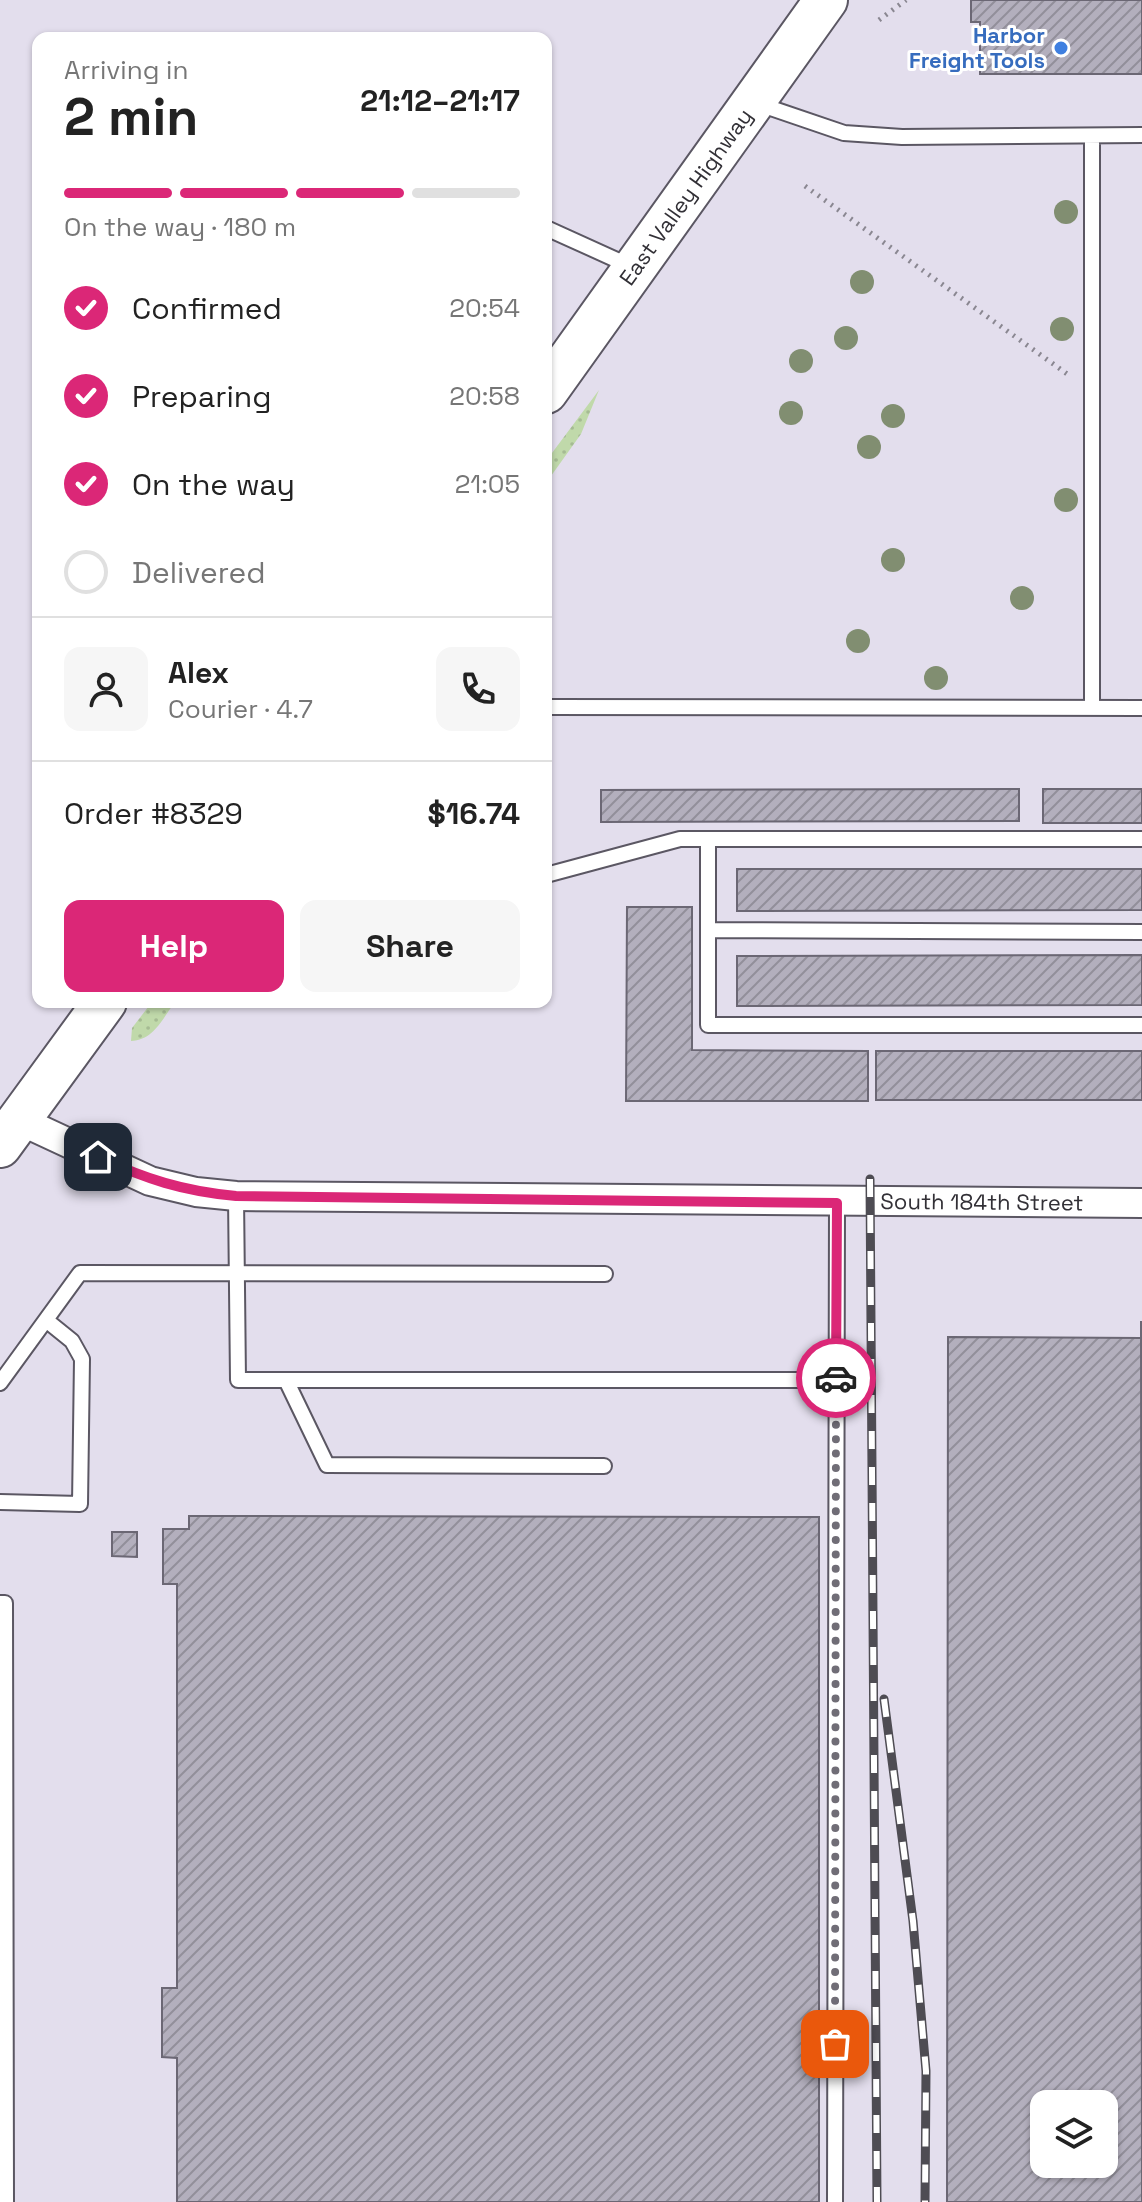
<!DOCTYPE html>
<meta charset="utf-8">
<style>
:root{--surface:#fff;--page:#f6f6f6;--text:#222;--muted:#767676;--line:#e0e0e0;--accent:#db2777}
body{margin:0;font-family:"Space Grotesk",sans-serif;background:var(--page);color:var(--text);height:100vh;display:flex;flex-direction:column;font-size:30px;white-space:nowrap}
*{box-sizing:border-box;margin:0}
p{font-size:26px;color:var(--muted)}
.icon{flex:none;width:44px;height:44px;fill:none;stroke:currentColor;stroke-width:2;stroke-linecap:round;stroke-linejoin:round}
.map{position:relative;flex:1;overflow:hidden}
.details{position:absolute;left:32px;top:32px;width:520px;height:976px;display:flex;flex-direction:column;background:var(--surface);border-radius:16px;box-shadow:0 2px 6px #0004}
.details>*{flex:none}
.tools{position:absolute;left:1030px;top:2090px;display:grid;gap:16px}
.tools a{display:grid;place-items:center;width:88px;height:88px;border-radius:16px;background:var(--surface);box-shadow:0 2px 6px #0004;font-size:40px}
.pin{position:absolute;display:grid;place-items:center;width:68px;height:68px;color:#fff;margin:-34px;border-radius:16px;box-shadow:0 4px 12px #0006}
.courier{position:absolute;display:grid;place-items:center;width:80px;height:80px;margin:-40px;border:6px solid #db2777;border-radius:50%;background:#fff;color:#222;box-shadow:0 2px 10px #0007}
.summary em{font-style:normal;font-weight:600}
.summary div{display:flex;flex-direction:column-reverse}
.summary{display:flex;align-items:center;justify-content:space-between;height:136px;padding:0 32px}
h1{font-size:52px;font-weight:600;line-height:60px}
.bar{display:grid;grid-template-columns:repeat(4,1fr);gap:12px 8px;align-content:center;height:96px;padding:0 32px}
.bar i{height:10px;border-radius:6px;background:var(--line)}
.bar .current{background:var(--accent)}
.bar p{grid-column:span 4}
.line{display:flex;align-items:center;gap:20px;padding:0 32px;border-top:2px solid var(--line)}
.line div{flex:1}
.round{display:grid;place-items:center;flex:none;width:84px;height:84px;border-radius:16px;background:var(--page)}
ol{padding:0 32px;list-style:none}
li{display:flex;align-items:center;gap:24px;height:88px}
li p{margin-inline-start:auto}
li .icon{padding:8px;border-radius:50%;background:var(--accent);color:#fff;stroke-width:4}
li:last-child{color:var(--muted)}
li i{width:44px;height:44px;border:4px solid var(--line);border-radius:50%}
.primary-button{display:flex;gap:16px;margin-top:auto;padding:16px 32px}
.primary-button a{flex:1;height:92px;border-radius:16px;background:var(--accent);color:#fff;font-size:32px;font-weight:600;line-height:92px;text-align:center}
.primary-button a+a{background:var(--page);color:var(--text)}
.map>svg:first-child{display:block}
</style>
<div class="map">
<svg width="1142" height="2202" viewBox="0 0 1142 2202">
<defs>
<pattern id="grass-dots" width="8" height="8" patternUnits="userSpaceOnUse" patternTransform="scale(2)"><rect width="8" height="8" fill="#c0d9aa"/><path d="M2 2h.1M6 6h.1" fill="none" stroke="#a5bb93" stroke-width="1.8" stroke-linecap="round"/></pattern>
<pattern id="building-hatch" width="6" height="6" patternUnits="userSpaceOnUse" patternTransform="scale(2)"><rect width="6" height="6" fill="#b3afbd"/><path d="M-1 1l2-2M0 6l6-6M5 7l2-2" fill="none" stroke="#928f9a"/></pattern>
</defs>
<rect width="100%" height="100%" fill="#e3deed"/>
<path fill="url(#grass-dots)" d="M599 390 581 434 546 483V461Z
M152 1002H175C162 1019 154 1040 131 1041L132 1028Z"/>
<path fill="url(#building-hatch)" stroke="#6b6774" stroke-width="2" fill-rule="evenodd" d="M971 0H1142V74H980V22H971Z
M1019 789V821L601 822V790Z
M1043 789H1142V823H1043Z
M737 869H1142V910L737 911Z
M627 907H692V1050L868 1051V1101H626Z
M1142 955V1005L737 1006V956Z
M876 1051H1142V1100H876Z
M1141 1321 1142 2202H947L948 1337 1141 1338ZM1044 2104H1104V2164H1044Z
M189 1516 819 1517V2202H177V2058L162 2057V1988H177V1584H163V1529H189Z
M112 1532H137V1557L112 1556Z"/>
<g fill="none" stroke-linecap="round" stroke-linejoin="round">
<defs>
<path id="service" d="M756 103 844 133 902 137 1142 135
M1092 136V708
M546 228 630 266
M546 707 1142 708
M708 839V1025H1142
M546 875 680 839H1142
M708 930 1142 932
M236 1196 238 1380H836
M286 1380 327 1465 604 1466
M0 1383 80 1273 605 1274
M0 1502 80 1504 82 1359 72 1341 46 1320
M0 1603H5L6 2202
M835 2202 837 1203"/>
<g id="minor">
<path id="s1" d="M19 1120 150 1181 196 1192 236 1196 1142 1203"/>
</g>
<g id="secondary">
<path id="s2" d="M546 392 826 0"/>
<path d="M0 1146 105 1002"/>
</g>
</defs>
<use href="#service" stroke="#5b5763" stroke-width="18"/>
<use href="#minor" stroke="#5b5763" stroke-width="32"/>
<use href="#secondary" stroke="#5b5763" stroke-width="46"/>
<path stroke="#8a8791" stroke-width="5" stroke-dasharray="2 6" stroke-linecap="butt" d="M879 20 906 0
M805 186 1070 376"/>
<use href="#service" stroke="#fff" stroke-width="14"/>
<use href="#minor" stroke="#fff" stroke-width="28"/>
<use href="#secondary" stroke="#fff" stroke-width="42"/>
<defs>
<path id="rail" d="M870 1179 877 2202
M884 1699 913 1921 926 2071 925 2202"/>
</defs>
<use href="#rail" stroke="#4e4c53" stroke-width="9"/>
<use href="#rail" stroke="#fff" stroke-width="6" stroke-dasharray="18" stroke-linecap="butt"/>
</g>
<g fill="#818e71">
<circle cx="1066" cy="212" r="12"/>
<circle cx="862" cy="282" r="12"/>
<circle cx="1062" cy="329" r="12"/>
<circle cx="846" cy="338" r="12"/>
<circle cx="801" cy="361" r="12"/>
<circle cx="791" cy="413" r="12"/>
<circle cx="893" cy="416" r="12"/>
<circle cx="869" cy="447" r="12"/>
<circle cx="1066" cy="500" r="12"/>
<circle cx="893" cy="560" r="12"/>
<circle cx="1022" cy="598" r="12"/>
<circle cx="858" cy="641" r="12"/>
<circle cx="936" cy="678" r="12"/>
</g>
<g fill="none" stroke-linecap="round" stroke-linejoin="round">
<path stroke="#706d76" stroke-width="8" stroke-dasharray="0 14.4" d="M835 2044 836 1378"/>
<path stroke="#db2777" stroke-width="10" d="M98 1157C146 1179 182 1191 236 1196L837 1203 836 1378"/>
</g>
<circle fill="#3f7fe0" stroke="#fff" stroke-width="3" cx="1061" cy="48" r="8"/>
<g text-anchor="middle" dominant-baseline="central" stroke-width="6" stroke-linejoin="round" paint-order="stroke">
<g font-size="22" font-weight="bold" fill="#366cbe" stroke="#fff" text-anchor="end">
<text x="1045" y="35">Harbor<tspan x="1045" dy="25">Freight Tools</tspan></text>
</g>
<g font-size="22" fill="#323036" stroke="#fff">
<text stroke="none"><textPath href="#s2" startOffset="240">East Valley Highway</textPath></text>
<text stroke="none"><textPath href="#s1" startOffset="978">South 184th Street</textPath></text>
</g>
</g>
</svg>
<div class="tools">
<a><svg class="icon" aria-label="layers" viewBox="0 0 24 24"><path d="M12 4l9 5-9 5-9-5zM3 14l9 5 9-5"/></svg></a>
</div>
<div class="pin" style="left:835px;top:2044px;background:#ea580c"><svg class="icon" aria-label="bag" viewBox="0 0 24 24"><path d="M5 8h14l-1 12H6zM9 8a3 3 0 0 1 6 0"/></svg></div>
<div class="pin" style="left:98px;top:1157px;background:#1f2937"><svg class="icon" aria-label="home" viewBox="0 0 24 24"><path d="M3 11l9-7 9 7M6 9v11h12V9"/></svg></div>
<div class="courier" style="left:836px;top:1378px"><svg class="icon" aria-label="car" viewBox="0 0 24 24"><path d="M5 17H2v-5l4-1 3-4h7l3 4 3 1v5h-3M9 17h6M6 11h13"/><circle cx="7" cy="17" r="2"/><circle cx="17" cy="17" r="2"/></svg></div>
<section class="details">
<div class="summary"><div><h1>2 min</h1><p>Arriving in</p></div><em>21:12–21:17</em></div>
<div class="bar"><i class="current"></i><i class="current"></i><i class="current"></i><i></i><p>On the way · 180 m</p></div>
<ol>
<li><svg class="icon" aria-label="check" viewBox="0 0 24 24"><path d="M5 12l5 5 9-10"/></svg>Confirmed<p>20:54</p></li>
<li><svg class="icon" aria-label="check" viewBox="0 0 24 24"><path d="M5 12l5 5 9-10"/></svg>Preparing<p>20:58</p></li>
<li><svg class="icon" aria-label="check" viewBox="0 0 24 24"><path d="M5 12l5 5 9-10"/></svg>On the way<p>21:05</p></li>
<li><i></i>Delivered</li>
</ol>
<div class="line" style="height:144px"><a class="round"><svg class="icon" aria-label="person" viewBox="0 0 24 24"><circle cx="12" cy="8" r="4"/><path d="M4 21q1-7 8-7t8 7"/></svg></a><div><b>Alex</b><p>Courier · 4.7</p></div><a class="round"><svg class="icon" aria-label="phone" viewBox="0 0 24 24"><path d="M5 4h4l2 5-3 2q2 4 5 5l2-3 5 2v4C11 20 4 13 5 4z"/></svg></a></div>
<div class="line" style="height:104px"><div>Order #8329</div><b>$16.74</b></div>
<div class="primary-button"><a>Help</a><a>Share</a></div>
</section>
</div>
